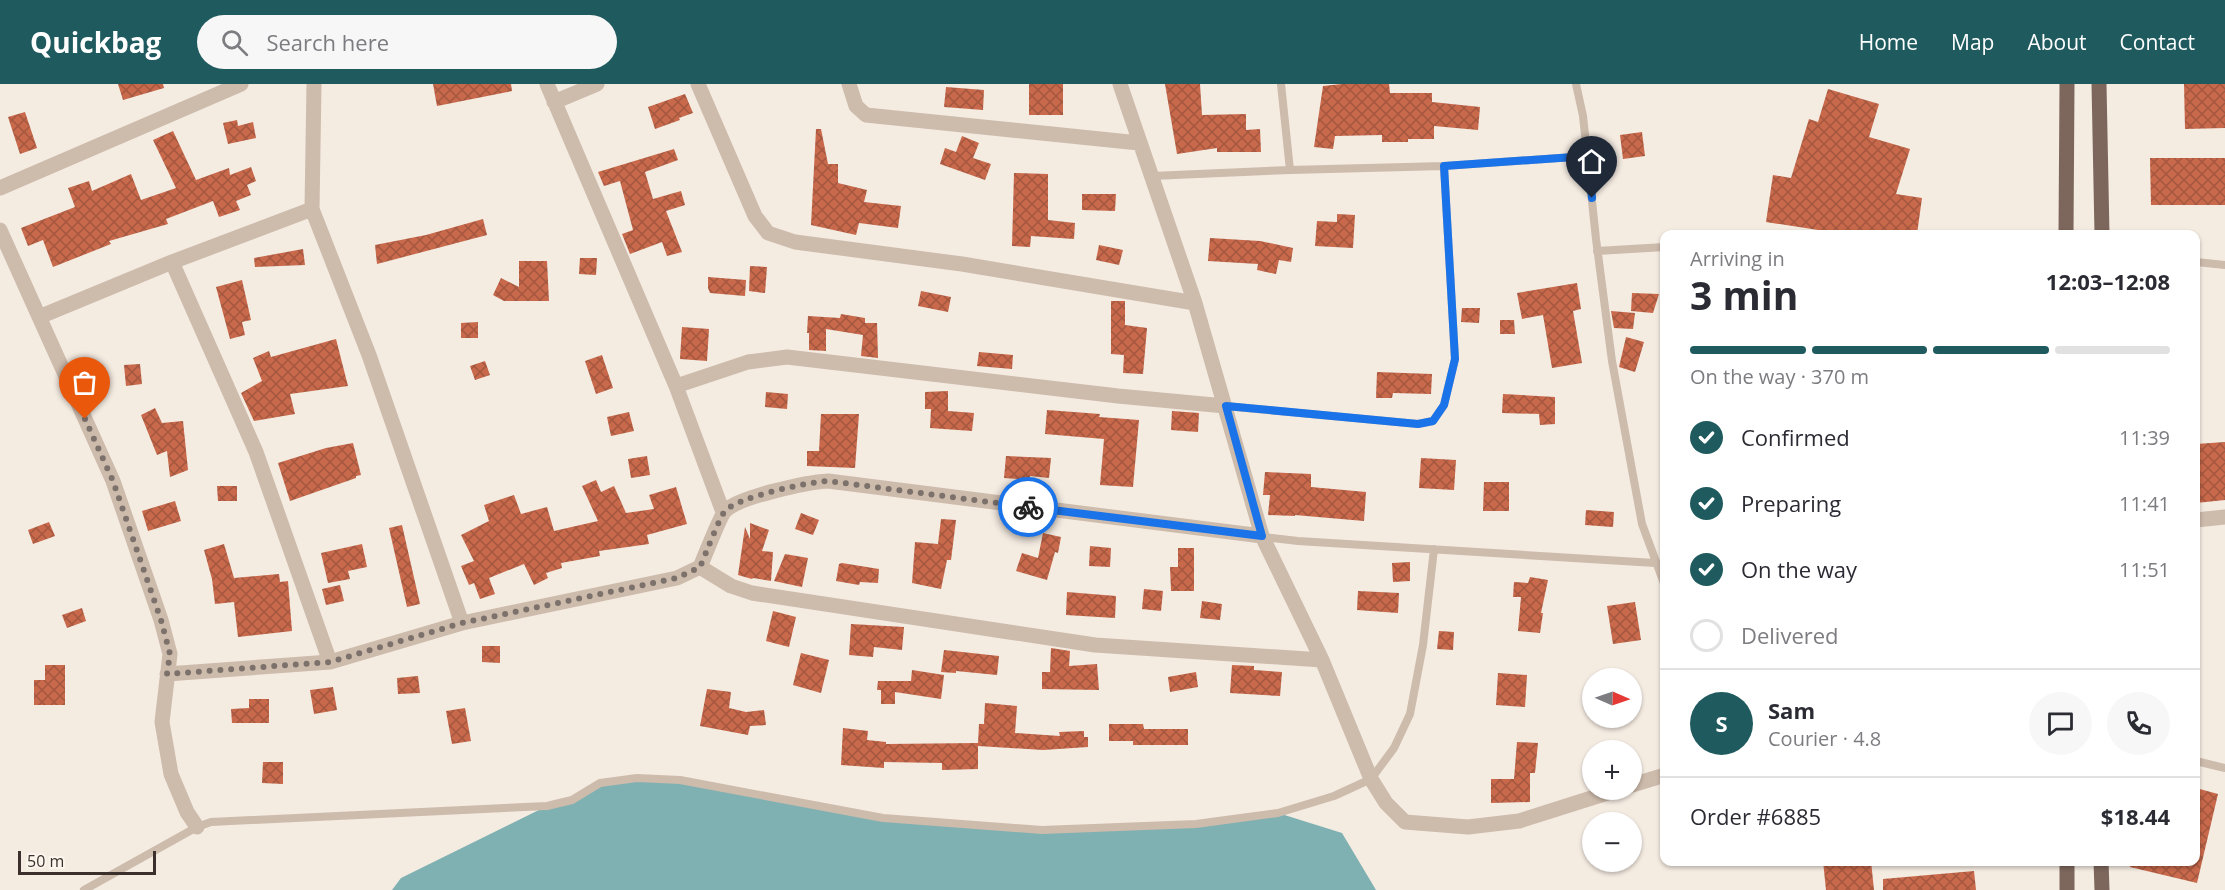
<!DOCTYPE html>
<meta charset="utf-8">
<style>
:root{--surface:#fff;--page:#f7f7f7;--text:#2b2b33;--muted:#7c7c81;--line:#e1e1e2;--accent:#1f5a5e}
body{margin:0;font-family:"Open Sans",sans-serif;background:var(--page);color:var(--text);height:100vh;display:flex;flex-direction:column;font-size:22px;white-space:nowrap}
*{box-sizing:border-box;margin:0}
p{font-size:20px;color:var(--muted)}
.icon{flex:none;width:33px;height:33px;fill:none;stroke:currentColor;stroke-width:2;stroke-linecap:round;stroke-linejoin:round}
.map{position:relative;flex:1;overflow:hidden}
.panel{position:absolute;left:1660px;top:146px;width:540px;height:636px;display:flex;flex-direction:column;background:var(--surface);border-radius:12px;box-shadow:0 2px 4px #0004}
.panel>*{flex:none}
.needle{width:39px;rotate:92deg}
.tools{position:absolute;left:1582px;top:584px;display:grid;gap:12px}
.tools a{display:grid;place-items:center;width:60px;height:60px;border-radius:50%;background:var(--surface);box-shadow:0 2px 4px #0004;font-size:30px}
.scale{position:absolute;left:18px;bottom:15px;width:138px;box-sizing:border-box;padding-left:6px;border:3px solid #3b302b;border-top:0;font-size:16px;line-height:21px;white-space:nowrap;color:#3b302b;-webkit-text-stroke:4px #fbf5ee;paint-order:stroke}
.pin{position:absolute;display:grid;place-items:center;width:51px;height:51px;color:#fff;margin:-62px -26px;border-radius:50% 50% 50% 0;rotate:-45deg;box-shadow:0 0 6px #0007}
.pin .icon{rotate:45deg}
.courier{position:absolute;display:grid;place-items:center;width:60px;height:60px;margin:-30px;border:4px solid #1a73e8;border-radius:50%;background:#fff;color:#222;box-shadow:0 2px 8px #0007}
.head em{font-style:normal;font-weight:700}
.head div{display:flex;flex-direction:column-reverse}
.head{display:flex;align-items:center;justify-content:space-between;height:102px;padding:0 30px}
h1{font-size:39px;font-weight:700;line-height:45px}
.bar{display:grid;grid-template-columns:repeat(4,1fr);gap:9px 6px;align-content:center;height:72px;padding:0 30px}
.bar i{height:8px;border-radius:4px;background:var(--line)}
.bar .current{background:var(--accent)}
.bar p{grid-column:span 4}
.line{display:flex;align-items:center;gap:15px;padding:0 30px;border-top:2px solid var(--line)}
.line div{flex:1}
.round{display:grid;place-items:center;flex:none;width:63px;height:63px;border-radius:32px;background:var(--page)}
ol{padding:0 30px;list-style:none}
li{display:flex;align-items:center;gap:18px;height:66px}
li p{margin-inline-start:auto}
li .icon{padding:6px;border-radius:50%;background:var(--accent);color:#fff;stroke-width:4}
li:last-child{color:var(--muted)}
li i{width:33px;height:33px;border:3px solid var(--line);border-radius:50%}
header{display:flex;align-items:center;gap:36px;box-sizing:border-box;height:84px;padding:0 30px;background:var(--accent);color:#fff}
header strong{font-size:28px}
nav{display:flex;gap:33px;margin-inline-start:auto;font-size:21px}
.search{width:420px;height:54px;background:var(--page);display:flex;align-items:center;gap:15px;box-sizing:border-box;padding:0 21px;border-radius:33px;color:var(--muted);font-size:22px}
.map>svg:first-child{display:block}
</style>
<header>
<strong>Quickbag</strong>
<div class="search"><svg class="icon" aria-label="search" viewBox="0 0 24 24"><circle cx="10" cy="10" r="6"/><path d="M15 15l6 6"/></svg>Search here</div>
<nav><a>Home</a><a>Map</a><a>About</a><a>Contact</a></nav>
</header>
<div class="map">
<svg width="2225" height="806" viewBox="0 0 2225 806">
<defs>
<pattern id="building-cross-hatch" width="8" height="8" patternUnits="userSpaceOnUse" patternTransform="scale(1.5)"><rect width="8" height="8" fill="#c8694b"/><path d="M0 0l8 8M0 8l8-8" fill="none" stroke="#a4573f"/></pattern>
</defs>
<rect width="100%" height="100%" fill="#f4ebe1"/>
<path fill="#7fb0b2" d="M680 696 883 734 1042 746 1196 740 1278 729 1342 749 1376 806H392L401 794 547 722 572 716 600 699Z"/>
<path fill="url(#building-cross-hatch)" d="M118 0H163L164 4 123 16Z
M433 0H511L512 7 437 22Z
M1029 0H1063V31H1029Z
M1165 0H1200L1202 31 1246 30V46L1260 45 1261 68H1217V64L1177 70Z
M1342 0H1389L1390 9H1432V18L1480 23 1478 46 1434 42V55H1408V58H1382V51L1335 52 1333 65 1314 63 1323 2Z
M2184 0H2225V44L2185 45Z
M946 3 984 6 983 26 944 23Z
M1828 5 1879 20 1869 53 1910 65 1896 110 1922 114 1917 150H1844L1766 138 1773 91 1791 94 1809 35 1818 38Z
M685 10 693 29 679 34 680 36 655 45 648 23Z
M25 28 37 64 20 70 8 33Z
M237 36 238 42 253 38 256 54 228 60 223 39Z
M816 45H821L828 80H838V99L867 106 864 118 901 122 898 144 859 139 856 151 811 141Z
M173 47 196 96 229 84 230 91 251 83 256 97 247 101 251 111 236 117 240 126 219 133 213 117 166 135 168 140 109 157 111 160 53 183 43 156 28 162 21 144 75 123 68 104 89 97 92 107 131 90 141 116 176 104 153 56Z
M1642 48 1645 72 1623 75 1620 51Z
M962 52 979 59 973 74 991 80 985 96 940 80 945 64 956 68Z
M674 65 678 76 645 88 653 115 681 107 685 121 666 127 682 168 667 172 662 158 630 170 622 150 633 146 620 97 604 102 598 88Z
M2150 74H2225V121H2151Z
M1014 89 1048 90V136L1075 139 1074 155 1031 152 1030 163 1012 162Z
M1082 110H1116L1115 127 1082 126Z
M1337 130 1355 131 1353 164 1315 162 1317 137 1337 138Z
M483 135 487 151 377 180 375 161 426 151Z
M1210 154 1260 157 1293 164 1291 178 1279 176 1276 190 1257 186 1258 180 1208 177Z
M1099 161 1123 166 1119 181 1096 176Z
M303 165 305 181 255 183 254 174Z
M580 174H597L596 191 579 190Z
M519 177H547L549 217H504L493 211 501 194 519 203Z
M750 182 767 183 765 209 749 207Z
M708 193 746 196 745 212 710 209 708 204Z
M242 196 251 236 242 238 245 251 230 255 216 203Z
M1577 199 1581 225 1573 227 1582 279 1552 284 1543 231 1522 235 1517 209Z
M921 207 951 213 948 228 918 222Z
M1632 209 1659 210 1653 229 1631 227Z
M1111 217H1125V241L1147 244 1143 290 1123 289 1124 271 1111 270Z
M1462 224H1480L1479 239 1461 238Z
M1611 227 1635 229 1633 245 1614 244Z
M841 230 865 234V239H877L878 274 861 272 863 251 826 245V267L809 266V249H807L808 232 840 234Z
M1500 236H1514L1515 250H1500Z
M478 238V254H461V239Z
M682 243 709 245 707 277 680 275Z
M1626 253 1644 258 1635 288 1619 283Z
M336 255 348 302 290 310 295 330 254 337 241 309 262 297 253 274 269 267 271 273Z
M979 268 1013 271 1012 285 977 282Z
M602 271 613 304 596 310 585 277Z
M485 277 490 291 475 296 470 282Z
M140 280 142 300 126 302 124 281Z
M1377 288 1432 290 1431 310 1393 309 1392 314H1376Z
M948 307V327L974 329 972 347 930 344 931 325H925V308Z
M766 308 788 310 787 325 765 323Z
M1503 310 1555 313V340L1540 341 1539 330 1502 329Z
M155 324 162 339 183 337 188 386 170 393 167 367 157 371 141 331Z
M1047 326 1100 330 1099 333 1139 336 1133 403 1100 401 1104 355 1045 350Z
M1172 327 1199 329 1198 348 1171 346Z
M629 328 634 347 611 352 607 333Z
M821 330H859L855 384 807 382V367H819Z
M2225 358V416L2196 419V360Z
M353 359 361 391 356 392V394L290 417 278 379 326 364Z
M647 372 650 391 631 394 628 375Z
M1006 372 1051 374 1049 394 1030 392V396L1004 394Z
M1421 374 1456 376 1454 406 1419 404Z
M1265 388 1311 390V403L1366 408 1364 437 1295 431V432L1268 431 1270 411H1263Z
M596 396 601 408 614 402 626 429 654 425 649 411 676 403 687 440 647 451 649 460 599 467 600 472 561 479 562 484 546 489 548 494 534 501 524 480 489 494 495 510 480 515 474 499 469 501 461 482 474 477 461 451 489 437 484 421 514 411 521 430 547 423 554 447 598 437 582 402Z
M1484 398H1509V427H1483Z
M217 402H237V417H218Z
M175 417 181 437 148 447 142 427Z
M1586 426 1614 428 1613 443 1585 441Z
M801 429 819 436 813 451 795 445Z
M941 435 956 436 951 476H947L941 505 912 499 915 458 938 460Z
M49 438 55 452 33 460 28 446Z
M750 439 769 446 762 467 773 468 771 497 753 494 752 495 738 491 745 443 750 455Z
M402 441 420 520 407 523 389 444Z
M1043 449 1061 453 1058 469 1055 468 1047 496 1016 487 1022 469 1038 474Z
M224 460 234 494 279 490 280 498 288 497 292 547 238 553 234 518 215 520 212 495 204 466Z
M362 460 367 483 348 487 350 495 328 499 321 469Z
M1090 462 1111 464 1110 483 1089 482Z
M1178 464H1194V507H1171L1170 483H1178Z
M785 470 808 474 802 503 774 497Z
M1410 478V497L1393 498 1392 479Z
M842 479 879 485 878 499 860 498 859 501 836 497 839 480Z
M1530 493 1548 496 1541 529H1543L1540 549 1518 547 1521 513H1513L1514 498 1528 499Z
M340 501 344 517 326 521 322 505Z
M1144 505 1163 507 1161 527 1142 525Z
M1358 507 1399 509 1398 529 1357 526Z
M1067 508 1116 512 1115 534 1066 531Z
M1202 517 1222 520 1220 536 1200 534Z
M1635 518 1641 556 1613 560 1607 522Z
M82 524 86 537 67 544 62 531Z
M773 527 796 533 789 563 766 557Z
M851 540 904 543 902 566 874 563 873 573 849 571Z
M1439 547 1454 548 1453 566 1437 565Z
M482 562H500V579L482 578Z
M1051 564 1070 567 1069 582 1097 580 1099 606 1042 605V588H1050Z
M944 566 999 572 997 591 956 587V589L941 588Z
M801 569 829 576 821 609 793 601Z
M45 581H65V621H34V596H45Z
M1232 581 1254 582V586L1282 588 1280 612 1230 609Z
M912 586 944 591 941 615 895 608V620H881V606H877L878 597H911Z
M1196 588 1198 603 1170 608 1168 593Z
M1498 589 1527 591 1525 623 1496 621Z
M418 592 420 609 398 610 397 594Z
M333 603 337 626 314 630 310 606Z
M707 605 731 608 729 624 746 628 764 626 766 641 750 642 748 651 700 642Z
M249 615H269V639H232L231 625 249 624Z
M985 619 1017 622 1015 649 1060 652 1059 648 1084 647V653H1088V663L1043 666 978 662V685L942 686V679L884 678V684L841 681 843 644 868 647 867 656 886 658V660L978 659 979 640H984Z
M465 624 471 657 452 660 446 627Z
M1109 640H1143L1144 645H1188V661H1133V657H1109Z
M1517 658 1538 659 1535 689H1530V718L1491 719V695H1514Z
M263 678H283V700L262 699Z
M2196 704 2218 710 2197 799 2130 783V777H2196Z
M1823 777H1871L1874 806H1826Z
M1974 787 1976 806H1883V795Z"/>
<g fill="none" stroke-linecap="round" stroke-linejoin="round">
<path stroke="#cdbbac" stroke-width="8" d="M1281 0 1290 86
M1576 0 1583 32 1596 155 1612 277 1642 440 1665 502
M1152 92 1290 86 1444 82 1588 72
M1597 167 1665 163
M2196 178 2225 181
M1225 322 1418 340 1433 337 1444 321 1455 275 1444 82
M1263 453 1298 457 1655 479
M2196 677 2225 684
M84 806 197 743 211 738 547 722 572 716 600 699 637 694 680 696 883 734 1042 746 1196 740 1278 729 1334 712 1371 695 1394 664 1410 630 1423 561 1434 465"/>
<path stroke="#cdbbac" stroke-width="15" d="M314 0 312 125 369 271 462 539
M547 0 676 302 723 428
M698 0 755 132 768 149 795 158 962 180 1195 219
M849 0 856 22 866 31 1139 59
M1120 0 1195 219 1262 452 1322 576 1371 695 1386 719 1405 738 1468 743 1519 737 1620 705
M554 18 597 0
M0 104 241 0
M0 146 113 397 161 536 170 570 162 638 171 690 187 728 197 743
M172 178 256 368 330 578
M39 233 172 178 312 125
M676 302 748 278 787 273 1118 312 1225 322
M2196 436 2225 433
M700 483 731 502 752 509 1095 561 1322 576
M167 590 330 578 462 539 677 494 700 483C705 472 720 432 725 427 738 413 808 398 828 397L1262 452
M1632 701 1665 691"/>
<path stroke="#7d675c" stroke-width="15" d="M2099 0 2102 150
M2066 150 2067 0
M2101 777 2102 806
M2067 806V777"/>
</g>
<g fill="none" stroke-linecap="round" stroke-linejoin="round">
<path stroke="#7c716b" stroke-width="6" stroke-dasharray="0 10.8" d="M85 335 113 397 161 536 170 570 167 590 330 578 462 539 677 494 700 483C705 472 720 432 725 427 738 413 808 398 828 397L1028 423"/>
<path stroke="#1a73e8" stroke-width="8" d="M1028 423 1262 452 1226 322 1418 340 1433 337 1444 321 1455 275 1444 82 1588 72 1592 114"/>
</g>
</svg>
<div class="tools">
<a><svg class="needle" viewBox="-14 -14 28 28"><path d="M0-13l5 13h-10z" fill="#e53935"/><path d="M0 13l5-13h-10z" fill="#7c7c81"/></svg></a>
<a>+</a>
<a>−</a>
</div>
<div class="scale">50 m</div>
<div class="pin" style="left:85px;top:335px;background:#ea580c"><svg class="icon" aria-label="bag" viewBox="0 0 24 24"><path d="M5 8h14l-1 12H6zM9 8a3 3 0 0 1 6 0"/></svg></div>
<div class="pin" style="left:1592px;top:114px;background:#1f2937"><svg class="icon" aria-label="home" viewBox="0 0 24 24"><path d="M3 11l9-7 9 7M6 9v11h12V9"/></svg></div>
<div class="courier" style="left:1028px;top:423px"><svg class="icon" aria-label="bike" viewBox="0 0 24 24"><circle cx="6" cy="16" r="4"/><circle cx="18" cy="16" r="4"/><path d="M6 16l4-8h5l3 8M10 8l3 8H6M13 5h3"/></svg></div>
<section class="panel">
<div class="head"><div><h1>3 min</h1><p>Arriving in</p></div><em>12:03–12:08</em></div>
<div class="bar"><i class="current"></i><i class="current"></i><i class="current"></i><i></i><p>On the way · 370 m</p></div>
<ol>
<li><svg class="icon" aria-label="check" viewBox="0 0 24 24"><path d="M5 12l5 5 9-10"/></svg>Confirmed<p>11:39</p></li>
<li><svg class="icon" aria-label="check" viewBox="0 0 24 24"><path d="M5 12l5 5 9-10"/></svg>Preparing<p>11:41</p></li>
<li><svg class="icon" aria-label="check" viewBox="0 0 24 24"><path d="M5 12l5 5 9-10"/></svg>On the way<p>11:51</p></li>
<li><i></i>Delivered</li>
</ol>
<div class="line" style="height:108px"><b class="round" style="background:var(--accent);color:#fff">S</b><div><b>Sam</b><p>Courier · 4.8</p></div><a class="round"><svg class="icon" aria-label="chat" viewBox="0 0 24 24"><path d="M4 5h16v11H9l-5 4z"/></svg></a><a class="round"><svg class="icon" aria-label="phone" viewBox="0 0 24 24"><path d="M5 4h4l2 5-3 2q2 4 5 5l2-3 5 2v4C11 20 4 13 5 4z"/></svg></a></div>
<div class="line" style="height:78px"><div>Order #6885</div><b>$18.44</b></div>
</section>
</div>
